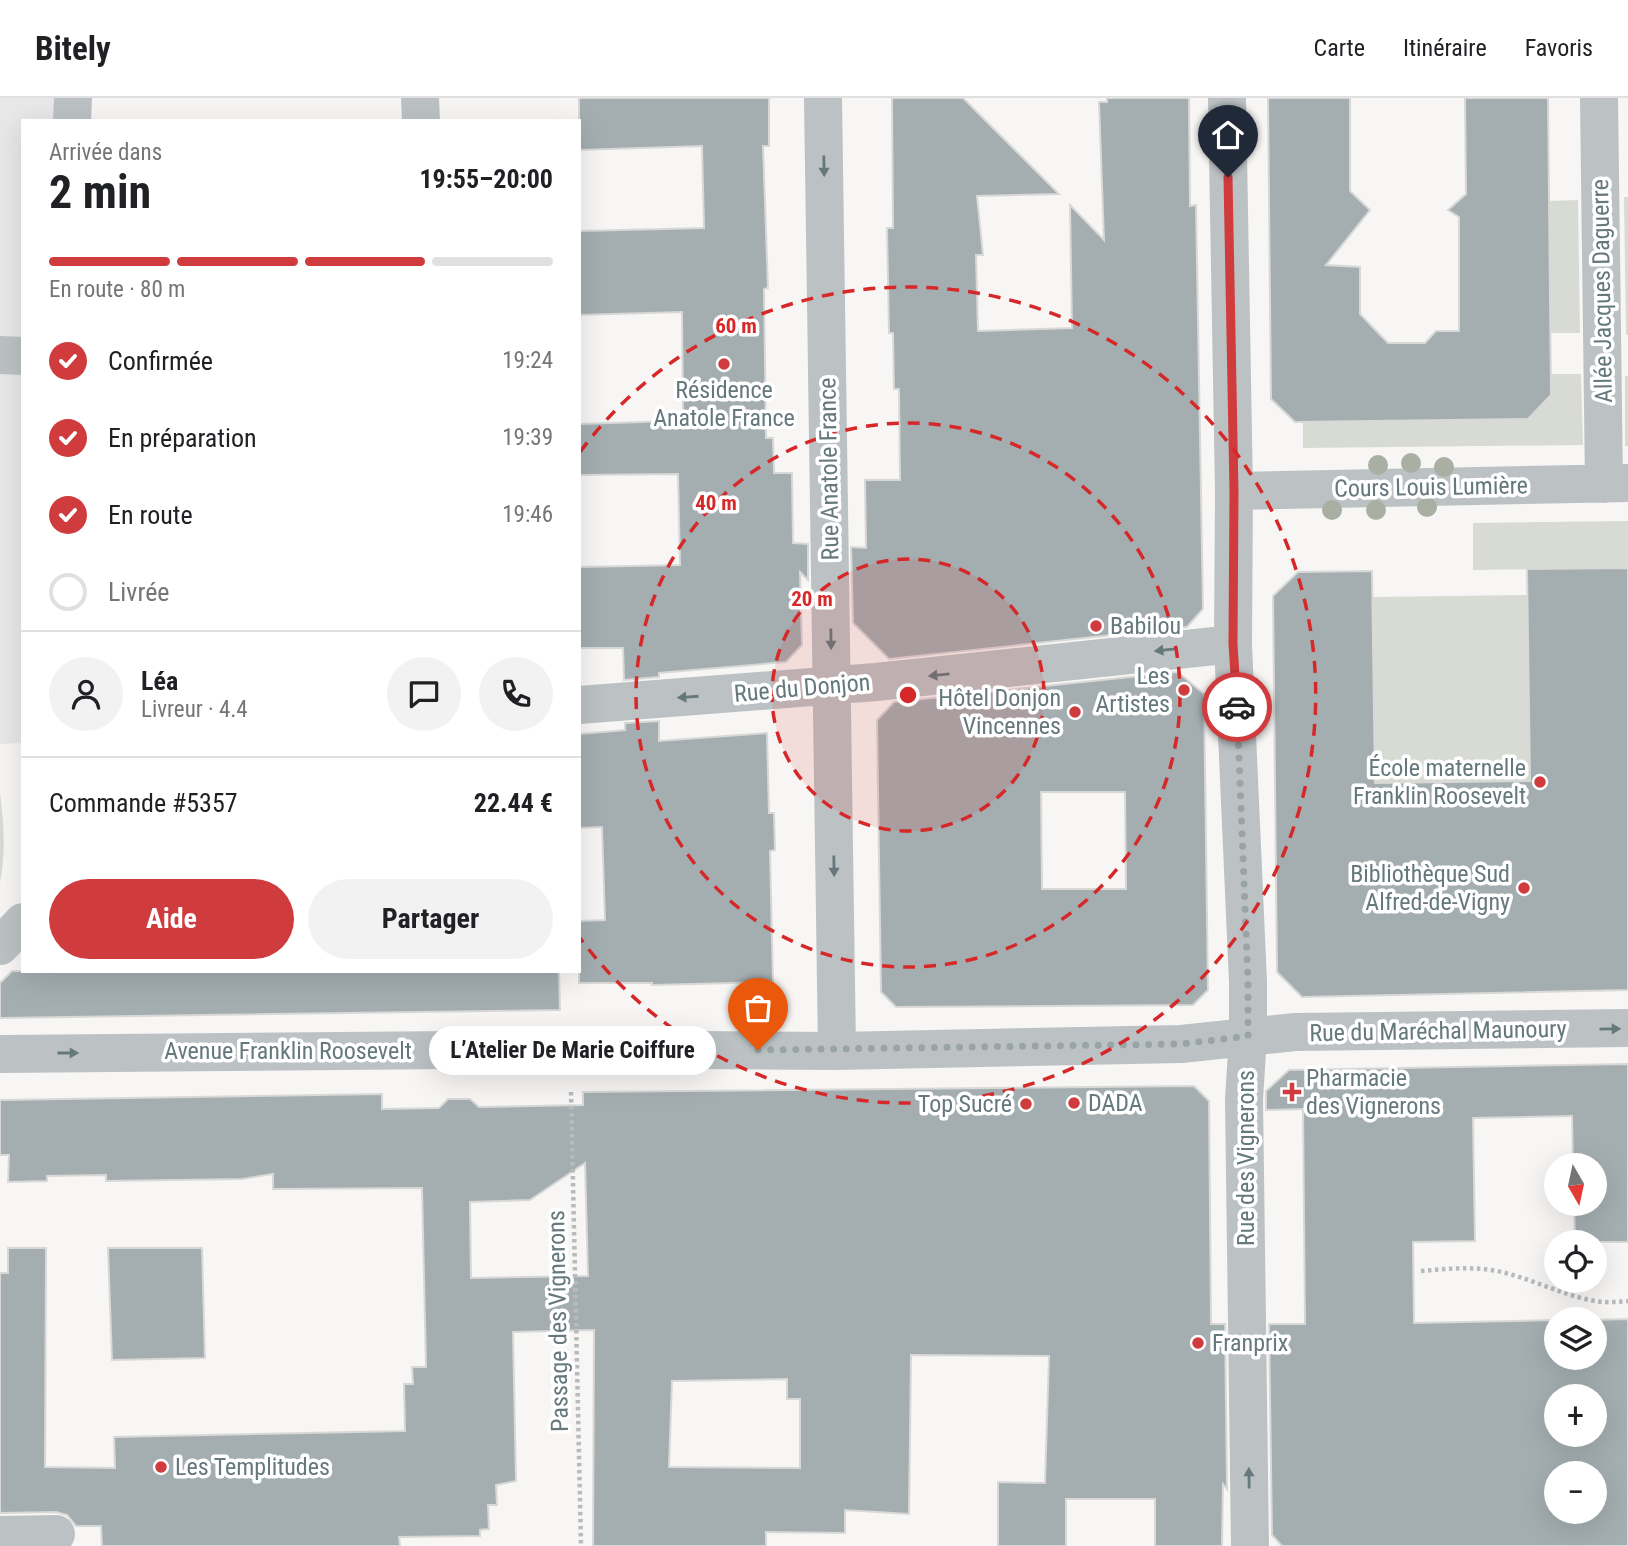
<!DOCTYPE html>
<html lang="fr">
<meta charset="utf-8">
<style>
:root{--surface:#fff;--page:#f2f2f2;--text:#202124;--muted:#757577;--line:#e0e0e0;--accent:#d03b3d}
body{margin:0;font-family:"Roboto Condensed",sans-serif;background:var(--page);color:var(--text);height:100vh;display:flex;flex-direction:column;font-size:26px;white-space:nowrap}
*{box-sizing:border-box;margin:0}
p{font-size:23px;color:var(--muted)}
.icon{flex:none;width:38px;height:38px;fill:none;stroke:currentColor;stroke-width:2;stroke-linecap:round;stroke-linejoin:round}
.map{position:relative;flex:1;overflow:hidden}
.details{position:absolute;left:21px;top:21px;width:560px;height:854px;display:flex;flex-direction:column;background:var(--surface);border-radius:0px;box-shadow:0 7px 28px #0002}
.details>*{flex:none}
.needle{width:46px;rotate:171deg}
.fabs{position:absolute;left:1544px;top:1055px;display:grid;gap:14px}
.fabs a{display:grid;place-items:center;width:63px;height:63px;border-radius:50%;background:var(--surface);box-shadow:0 7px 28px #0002;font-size:35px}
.pin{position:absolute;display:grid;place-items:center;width:60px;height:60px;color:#fff;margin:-72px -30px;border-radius:50% 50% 50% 0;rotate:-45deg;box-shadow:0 0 7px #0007}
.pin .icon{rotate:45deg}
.courier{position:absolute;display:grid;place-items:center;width:70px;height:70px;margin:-35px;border:5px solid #d03b3d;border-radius:50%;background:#fff;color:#222;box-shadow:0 2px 9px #0007}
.bubble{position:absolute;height:49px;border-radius:24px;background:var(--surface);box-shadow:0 7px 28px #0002;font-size:23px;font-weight:700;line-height:49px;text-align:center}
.head em{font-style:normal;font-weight:700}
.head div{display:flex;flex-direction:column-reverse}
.head{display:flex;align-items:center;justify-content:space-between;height:119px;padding:0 28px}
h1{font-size:46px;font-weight:700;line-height:52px}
.bar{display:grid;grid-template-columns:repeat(4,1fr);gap:10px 7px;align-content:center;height:84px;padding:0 28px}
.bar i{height:9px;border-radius:5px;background:var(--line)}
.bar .on{background:var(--accent)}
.bar p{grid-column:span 4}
.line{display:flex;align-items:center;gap:18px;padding:0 28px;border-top:2px solid var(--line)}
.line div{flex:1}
.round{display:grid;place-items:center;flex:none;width:74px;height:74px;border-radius:37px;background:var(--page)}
ol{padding:0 28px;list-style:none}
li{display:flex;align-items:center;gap:21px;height:77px}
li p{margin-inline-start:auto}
li .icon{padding:7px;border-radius:50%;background:var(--accent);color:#fff;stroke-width:4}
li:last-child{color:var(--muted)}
li i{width:38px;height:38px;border:4px solid var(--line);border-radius:50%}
.cta{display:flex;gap:14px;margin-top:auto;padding:14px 28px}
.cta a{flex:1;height:80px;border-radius:42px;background:var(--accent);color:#fff;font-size:28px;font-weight:700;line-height:80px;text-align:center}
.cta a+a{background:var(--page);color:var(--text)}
header{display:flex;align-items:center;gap:42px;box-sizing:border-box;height:98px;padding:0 35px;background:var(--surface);border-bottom:2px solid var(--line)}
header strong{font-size:33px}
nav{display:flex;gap:38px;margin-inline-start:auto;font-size:24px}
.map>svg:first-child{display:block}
</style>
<header>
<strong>Bitely</strong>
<nav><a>Carte</a><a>Itinéraire</a><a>Favoris</a></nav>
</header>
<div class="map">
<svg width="1628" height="1448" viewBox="0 0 1628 1448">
<rect width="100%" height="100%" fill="#f7f6f4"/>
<path fill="#e8e8e8" d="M0 0H58V23H23V645L0 646Z"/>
<path fill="#d8dbd4" d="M1624 99H1628V237H1626Z
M1578 102 1580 235H1550L1549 103Z
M1550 276H1581L1583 347 1303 350V324L1528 321 1551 297Z
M1625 278H1628V348H1625Z
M1628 423V475L1622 470 1473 472V425Z
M1527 497 1530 683 1375 685 1373 499Z
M0 695C4 726 6 754 0 785Z"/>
<path fill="#a4aeb1" stroke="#d8d8d7" stroke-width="2" fill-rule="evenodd" d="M579 0H769V48H763L768 190 764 191 766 340H773L774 375H792L793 445 808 446V482L800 474 802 547 786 564 659 575V579L624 582 623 550H579V469L680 467 678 376 579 377V326L674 323V317H683L682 214 579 217V133L704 130 702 48 579 52Z
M892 0H963L1059 96 977 98 983 157H976L978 233 1072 230 1070 107 1104 142 1099 4H1107V0H1189L1190 108 1196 107 1203 511 1187 529 889 561 853 525 851 449 866 450 865 382H900L899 291H894L893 235H889L887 130H893Z
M1268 0H1350V93L1370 112 1326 167 1360 169V216L1388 245H1425L1436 233H1459V119L1448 112 1466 96 1465 0H1548L1551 297 1528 321 1295 324 1271 301Z
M1628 470V892L1302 899 1277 874 1273 498 1298 474 1372 473 1375 685 1530 683 1527 471Z
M1178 574 1204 596 1208 892 1193 907 896 909 881 894 877 622 894 604ZM1041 694H1125L1126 791H1042Z
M659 623V643L767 635 769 715H774L775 752 770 753 773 884 652 887V885H579V823L605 822 602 729 579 730V636L625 632V625Z
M12 873H559L560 912 0 920V885Z
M1628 966V1144H1575L1574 1106H1594V1068H1573L1572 1018 1473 1020 1475 1143 1413 1144 1414 1225 1556 1222V1260H1594V1222L1628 1221V1448H1282L1272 1437 1269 1226H1305L1303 1011 1266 1012V993L1289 972ZM1556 1298H1594V1337H1556ZM1556 1376H1594V1414H1556Z
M1194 988 1209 1003 1211 1226H1225L1227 1391 1223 1386 1222 1448H1155V1401H1066V1448H998V1384L1045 1385 1049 1258 911 1257 909 1416 845 1412V1435L766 1434V1448H593L594 1232 513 1234 516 1383 496 1387 497 1407H488L489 1431 480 1432V1438L399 1439 400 1448H102L101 1428H76L67 1417 56 1414 0 1415V1175H8V1150H46L45 1369 115 1370 114 1339 405 1333 404 1286H413L412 1269H426L422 1090 273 1091V1076L242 1081 106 1083V1077L47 1078V1083L8 1084 9 1057H0V1002L382 996V1011L439 1010 448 1001H470L479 1009 583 1007V994ZM585 1065 588 1178 471 1180 470 1104 530 1102ZM787 1281V1301H800V1370L669 1369 672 1283Z
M108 1150H202L205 1260 112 1262Z"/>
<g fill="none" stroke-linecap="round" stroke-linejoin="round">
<path stroke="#b7bbbc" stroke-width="4.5" stroke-dasharray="3.5 3.5" stroke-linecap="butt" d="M571 994 581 1448
M1421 1173C1446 1171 1471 1168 1497 1173 1531 1180 1561 1197 1595 1203 1606 1205 1617 1204 1628 1203"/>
<path stroke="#bcc2c4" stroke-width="38" d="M420 0 421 23
M823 0 837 953
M1227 0 1234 393 1233 546 1248 884V938L1244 1001 1250 1448
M1599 0 1604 386
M72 23 73 0
M0 257 23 258
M1234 393 1628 385
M579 607 876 584 1233 546
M0 848 23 824
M0 956 570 951 837 953 1181 946 1295 934 1628 930
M0 1437 56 1436"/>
</g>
<g fill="#aaafa4">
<circle cx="1411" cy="365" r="10"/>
<circle cx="1378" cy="367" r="10"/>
<circle cx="1444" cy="369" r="10"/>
<circle cx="1427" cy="409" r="10"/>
<circle cx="1332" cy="412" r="10"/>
<circle cx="1376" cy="412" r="10"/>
</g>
<defs><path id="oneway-solid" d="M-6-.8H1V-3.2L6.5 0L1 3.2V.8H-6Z" transform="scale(1.75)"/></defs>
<g fill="#65787c">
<use href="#oneway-solid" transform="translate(824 68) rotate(89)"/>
<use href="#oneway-solid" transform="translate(831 541) rotate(89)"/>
<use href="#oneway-solid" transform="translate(1165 552) rotate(174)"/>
<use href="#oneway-solid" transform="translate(939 577) rotate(174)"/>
<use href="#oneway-solid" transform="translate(688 599) rotate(176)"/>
<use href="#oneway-solid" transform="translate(834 768) rotate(89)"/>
<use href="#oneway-solid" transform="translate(1610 931) rotate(-1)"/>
<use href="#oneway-solid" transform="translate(68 955)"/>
<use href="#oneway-solid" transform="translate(1249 1380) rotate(-91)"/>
</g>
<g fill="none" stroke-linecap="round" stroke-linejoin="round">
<path stroke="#98a4a6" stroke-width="7" stroke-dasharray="0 12.6" d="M758 952 1181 946 1248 938V884L1237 609"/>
<path stroke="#d03b3d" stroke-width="9" d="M1228 79 1234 393 1233 546 1237 609"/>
</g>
<circle cx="908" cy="597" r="136" fill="#d62828" fill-opacity=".12"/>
<g fill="none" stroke="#d62828" stroke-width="3.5" stroke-dasharray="12 9">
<circle cx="908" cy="597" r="136"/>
<circle cx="908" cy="597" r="272"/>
<path d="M580 354A408 408 0 1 1 580 840"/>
</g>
<g fill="#d03b3d" stroke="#fff" stroke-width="2.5">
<circle cx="724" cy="266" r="7"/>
<circle cx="1096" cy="528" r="7"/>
<circle cx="1184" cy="592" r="7"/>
<circle cx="1075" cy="614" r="7"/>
<circle cx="1540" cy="684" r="7"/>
<circle cx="1524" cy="790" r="7"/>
<path d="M1288.5 983.5h7v7h7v7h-7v7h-7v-7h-7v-7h7z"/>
<circle cx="1074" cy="1005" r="7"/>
<circle cx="1026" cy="1006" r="7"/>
<circle cx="1198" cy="1245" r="7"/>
<circle cx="161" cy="1369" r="7"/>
</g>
<g text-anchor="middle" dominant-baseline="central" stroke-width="7" stroke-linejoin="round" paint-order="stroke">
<g font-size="24" fill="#65787c" stroke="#fff">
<text transform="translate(1602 193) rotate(-91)">Allée Jacques Daguerre</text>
<text transform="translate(829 371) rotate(-91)">Rue Anatole France</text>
<text transform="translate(1431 389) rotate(-1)">Cours Louis Lumière</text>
<text transform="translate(802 590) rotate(-5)">Rue du Donjon</text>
<text transform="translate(1438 933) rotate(-1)">Rue du Maréchal Maunoury</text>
<text x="288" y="953">Avenue Franklin Roosevelt</text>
<text transform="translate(1246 1060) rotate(-90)">Rue des Vignerons</text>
<text transform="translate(558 1223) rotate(-91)">Passage des Vignerons</text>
</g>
<g font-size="24" fill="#65787c" stroke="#fff" text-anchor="start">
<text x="724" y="292" text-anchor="middle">Résidence<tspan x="724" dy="28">Anatole France</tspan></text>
<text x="1110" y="528">Babilou</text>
<text x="1170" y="578" text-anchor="end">Les<tspan x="1170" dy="28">Artistes</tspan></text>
<text x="1061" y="600" text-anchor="end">Hôtel Donjon<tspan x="1061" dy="28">Vincennes</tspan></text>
<text x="1526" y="670" text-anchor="end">École maternelle<tspan x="1526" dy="28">Franklin Roosevelt</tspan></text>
<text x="1510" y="776" text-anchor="end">Bibliothèque Sud<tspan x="1510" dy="28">Alfred-de-Vigny</tspan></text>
<text x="1306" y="980">Pharmacie<tspan x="1306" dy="28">des Vignerons</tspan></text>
<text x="1088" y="1005">DADA</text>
<text x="1012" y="1006" text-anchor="end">Top Sucré</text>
<text x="1212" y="1245">Franprix</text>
<text x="175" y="1369">Les Templitudes</text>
</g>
</g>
<circle cx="908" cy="597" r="10" fill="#d62828" stroke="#fff" stroke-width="3.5"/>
<g font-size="21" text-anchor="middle" font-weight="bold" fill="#d62828" stroke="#fff" stroke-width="7" stroke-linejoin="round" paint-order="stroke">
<text x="736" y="235">60 m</text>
<text x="716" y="412">40 m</text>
<text x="812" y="508">20 m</text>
</g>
</svg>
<div class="fabs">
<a><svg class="needle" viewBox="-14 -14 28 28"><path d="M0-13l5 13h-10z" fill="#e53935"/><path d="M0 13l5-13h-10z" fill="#757577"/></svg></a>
<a><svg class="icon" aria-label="locate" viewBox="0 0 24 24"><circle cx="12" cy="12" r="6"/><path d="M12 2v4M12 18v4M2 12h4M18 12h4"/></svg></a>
<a><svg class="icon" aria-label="layers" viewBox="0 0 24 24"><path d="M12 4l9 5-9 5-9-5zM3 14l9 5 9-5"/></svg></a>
<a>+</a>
<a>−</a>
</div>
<div class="pin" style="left:758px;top:952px;background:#ea580c"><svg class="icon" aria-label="bag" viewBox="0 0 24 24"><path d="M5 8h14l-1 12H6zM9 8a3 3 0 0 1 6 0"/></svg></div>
<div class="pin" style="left:1228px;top:79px;background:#1f2937"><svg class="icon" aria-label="home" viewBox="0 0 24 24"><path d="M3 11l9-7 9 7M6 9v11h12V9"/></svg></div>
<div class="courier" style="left:1237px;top:609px"><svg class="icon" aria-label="car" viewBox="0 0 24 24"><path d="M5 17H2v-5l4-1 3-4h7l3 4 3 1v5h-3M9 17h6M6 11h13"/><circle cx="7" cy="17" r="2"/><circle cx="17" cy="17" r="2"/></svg></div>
<div class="bubble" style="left:429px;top:928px;width:287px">L’Atelier De Marie Coiffure</div>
<section class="details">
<div class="head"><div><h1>2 min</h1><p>Arrivée dans</p></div><em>19:55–20:00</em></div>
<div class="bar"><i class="on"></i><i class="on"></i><i class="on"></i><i></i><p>En route · 80 m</p></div>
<ol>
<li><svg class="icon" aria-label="check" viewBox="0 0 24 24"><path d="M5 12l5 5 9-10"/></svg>Confirmée<p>19:24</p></li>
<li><svg class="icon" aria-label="check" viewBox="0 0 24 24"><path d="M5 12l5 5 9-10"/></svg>En préparation<p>19:39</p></li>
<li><svg class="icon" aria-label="check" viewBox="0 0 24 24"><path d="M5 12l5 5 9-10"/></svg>En route<p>19:46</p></li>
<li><i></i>Livrée</li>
</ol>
<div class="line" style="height:126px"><a class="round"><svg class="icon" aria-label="person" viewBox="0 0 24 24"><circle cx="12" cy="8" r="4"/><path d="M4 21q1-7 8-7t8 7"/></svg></a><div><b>Léa</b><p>Livreur · 4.4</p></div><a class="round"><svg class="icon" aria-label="chat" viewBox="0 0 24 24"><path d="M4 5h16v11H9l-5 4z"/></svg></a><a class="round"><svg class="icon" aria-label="phone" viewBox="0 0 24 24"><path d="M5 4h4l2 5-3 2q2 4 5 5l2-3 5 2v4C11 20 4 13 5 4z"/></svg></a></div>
<div class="line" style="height:91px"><div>Commande #5357</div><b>22.44 €</b></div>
<div class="cta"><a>Aide</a><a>Partager</a></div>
</section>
</div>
